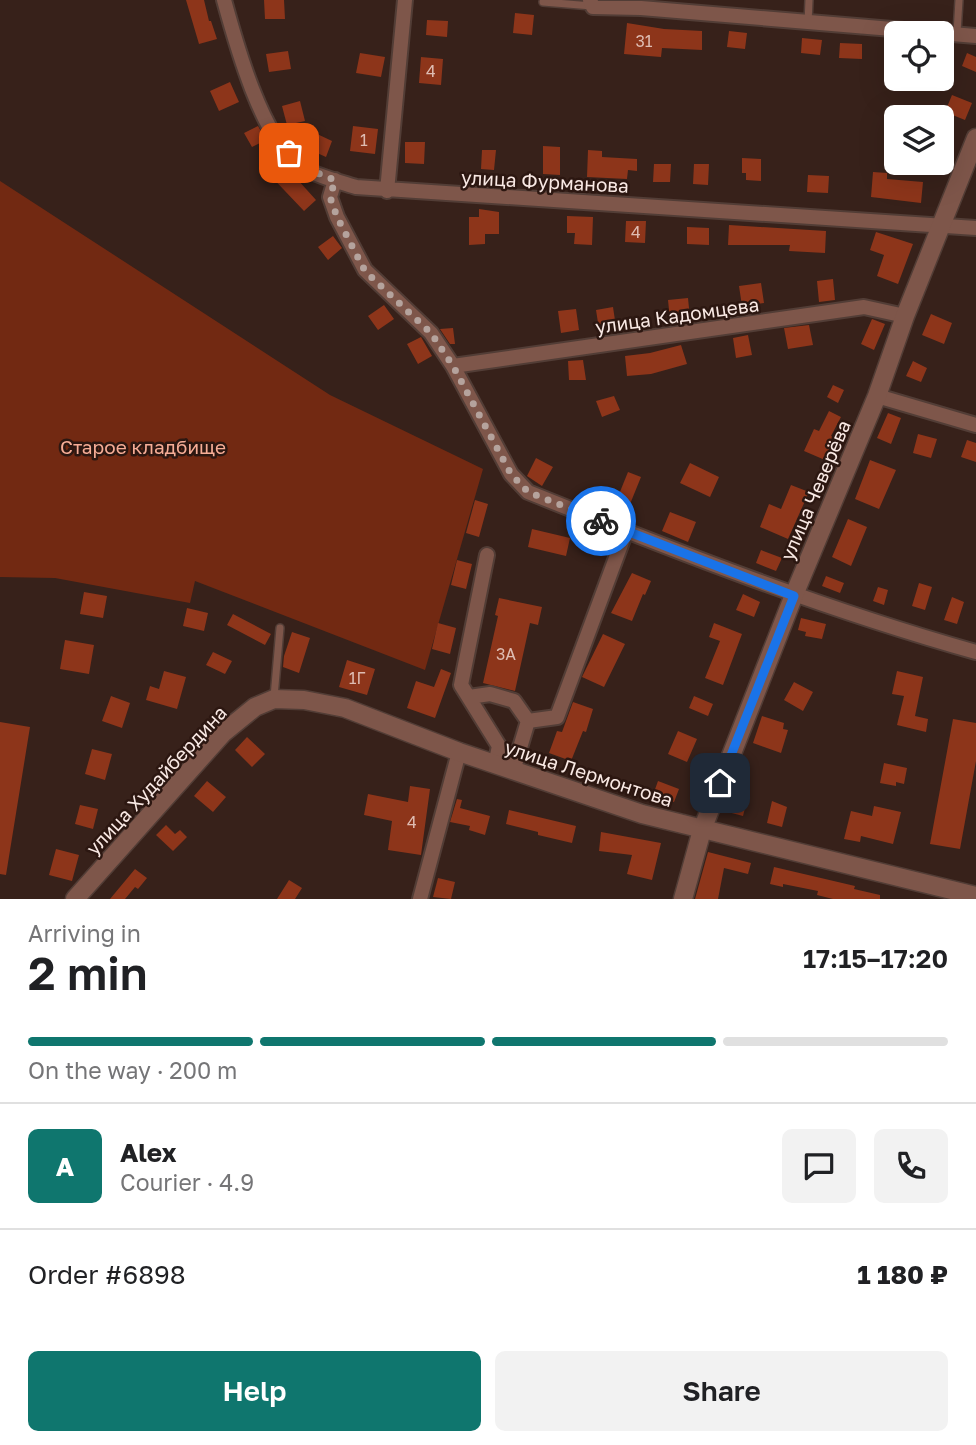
<!DOCTYPE html>
<meta charset="utf-8">
<style>
:root{--surface:#fff;--page:#f2f2f2;--text:#202124;--muted:#757577;--line:#e0e0e0;--accent:#0f766e}
body{margin:0;font-family:"Golos Text",sans-serif;background:var(--page);color:var(--text);height:100vh;display:flex;flex-direction:column;font-size:26px;white-space:nowrap}
*{box-sizing:border-box;margin:0}
p{font-size:23px;color:var(--muted)}
.icon{flex:none;width:38px;height:38px;fill:none;stroke:currentColor;stroke-width:2;stroke-linecap:round;stroke-linejoin:round}
.map{position:relative;height:899px;overflow:hidden}
.drawer{display:flex;flex-direction:column;background:var(--surface);flex:1}
.drawer>*{flex:none}
.tools{position:absolute;left:884px;top:21px;display:grid;gap:14px}
.tools a{display:grid;place-items:center;width:70px;height:70px;border-radius:10px;background:var(--surface);box-shadow:0 7px 28px #0002;font-size:35px}
.pin{position:absolute;display:grid;place-items:center;width:60px;height:60px;color:#fff;margin:-30px;border-radius:14px;box-shadow:0 4px 10px #0006}
.courier{position:absolute;display:grid;place-items:center;width:70px;height:70px;margin:-35px;border:5px solid #1a73e8;border-radius:50%;background:#fff;color:#222;box-shadow:0 2px 9px #0007}
.overview em{font-style:normal;font-weight:600}
.overview div{display:flex;flex-direction:column-reverse}
.overview{display:flex;align-items:center;justify-content:space-between;height:119px;padding:0 28px}
h1{font-size:46px;font-weight:600;line-height:52px}
.bar{display:grid;grid-template-columns:repeat(4,1fr);gap:10px 7px;align-content:center;height:84px;padding:0 28px}
.bar i{height:9px;border-radius:5px;background:var(--line)}
.bar .current{background:var(--accent)}
.bar p{grid-column:span 4}
.line{display:flex;align-items:center;gap:18px;padding:0 28px;border-top:2px solid var(--line)}
.line div{flex:1}
.round{display:grid;place-items:center;flex:none;width:74px;height:74px;border-radius:10px;background:var(--page)}
.cta{display:flex;gap:14px;margin-top:auto;padding:14px 28px}
.cta a{flex:1;height:80px;border-radius:10px;background:var(--accent);color:#fff;font-size:28px;font-weight:600;line-height:80px;text-align:center}
.cta a+a{background:var(--page);color:var(--text)}
.map>svg:first-child{display:block}
</style>
<div class="map">
<svg width="976" height="899" viewBox="0 0 976 899">
<rect width="100%" height="100%" fill="#37211a"/>
<path fill="#722912" d="M0 181 330 395 483 469 425 670 195 581 190 603 55 578 0 577Z"/>
<path fill="#8d351a" d="M186 0H204L209 21H211L217 39 199 44Z
M264 0H284L285 19H265Z
M515 13 534 15 532 35 513 33Z
M427 20 448 21 447 37 426 35Z
M627 23 664 29 702 31V50L662 48 661 57 624 54Z
M729 31 747 33 745 49 727 47Z
M802 38 822 40 820 55 801 53Z
M840 43 862 44V59L839 58Z
M288 51 291 69 269 72 266 54Z
M360 53 385 57 381 77 356 73Z
M967 53 976 57V72L962 66Z
M421 57 443 59 441 85 419 83Z
M230 82 239 102 219 111 210 91Z
M952 95 972 103 965 120 945 112Z
M300 101 305 121 287 125 282 106Z
M258 126 266 140 252 147 244 133Z
M353 126 378 129 375 154 350 151Z
M315 133 332 141 326 157 308 149Z
M405 142H425L424 164 405 163Z
M543 146 560 147V175L543 174Z
M482 150H496L494 170 481 169Z
M588 150 602 151V157L637 159V171L628 170 627 179 587 177Z
M742 158 761 159V181L746 180V173H742Z
M279 159 316 200 304 211 266 171Z
M654 164H671L670 182H653Z
M694 164H709L708 185 693 184Z
M873 172 887 173V179L923 182 921 203 871 197Z
M808 175 829 176 828 193 807 192Z
M479 209 499 212V234H485V244L469 245V217H479Z
M567 216 593 217 592 245 574 244 575 233H567Z
M626 221H646L645 243 625 242Z
M729 225 826 231 825 253 789 251 790 245H728Z
M687 227 709 228V245L687 244Z
M876 232 913 244 898 284 877 276 884 255 870 250Z
M333 236 342 248 328 260 318 247Z
M833 279 835 300 819 302 817 281Z
M761 283 764 303 742 306 739 286Z
M688 298 690 318 670 320 668 300Z
M384 305 394 319 378 330 368 316Z
M613 307 616 327 599 329 596 310Z
M576 309 579 330 561 333 558 311Z
M931 314 952 323 944 344 922 335Z
M872 319 885 324 874 350 861 344Z
M809 325 813 345 788 349 784 328Z
M453 328 455 344H450L440 329Z
M748 335 752 355 736 358 733 338Z
M421 337 432 356 418 364 407 344Z
M681 345 687 364 651 374 627 376 625 356 650 353Z
M583 360 586 380H569L568 361Z
M913 361 927 368 921 382 906 376Z
M833 385 844 390 838 403 827 397Z
M614 396 620 410 602 417 596 401Z
M829 411 841 417 831 436 835 438 825 460 804 451 814 429 819 431Z
M888 413 901 418 891 444 877 438Z
M918 434 937 439 931 458 913 453Z
M967 440 976 443V462L961 457Z
M536 458 553 467 542 486 527 476Z
M870 460 896 470 879 509 855 499Z
M690 463 719 477 710 497 680 483Z
M628 472 641 477 628 509 615 504Z
M791 485 809 492 788 539 760 527 769 504 781 509Z
M475 500 488 504 479 537 466 533Z
M670 512 696 522 688 542 662 531Z
M848 519 867 527 851 566 832 557Z
M532 529 570 538 566 556 528 547Z
M761 550 782 558 776 571 756 563Z
M457 560 472 564 466 589 451 585Z
M632 573 651 581 645 595 643 594 632 621 611 613Z
M826 576 844 583 840 593 822 586Z
M919 583 932 587 925 610 912 606Z
M878 587 888 590 884 605 873 601Z
M84 592 107 596 103 618 80 614Z
M743 594 760 602 754 617 736 610Z
M952 597 964 602 957 624 944 620Z
M499 598 542 607 538 625 530 623 515 691 483 683 498 616 495 615Z
M187 608 208 613 204 631 183 626Z
M233 614 271 634 265 645 227 625Z
M801 618 826 624 822 639 805 636 806 632 798 630Z
M438 623 456 628 450 654 432 649Z
M714 623 742 634 723 685 705 678 720 641 709 637Z
M292 632 310 638 299 673 283 667 284 656Z
M603 634 625 644 604 687 582 677Z
M65 640 94 645 89 674 60 669Z
M213 652 232 661 225 674 206 665Z
M347 660 375 669 367 695 339 687Z
M441 669 451 673 435 718 407 708 416 681 434 687Z
M164 671 186 677 177 709 146 700 150 686 159 689Z
M897 671 923 677 915 716 928 719 926 732 897 725 904 696 892 694Z
M794 682 813 692 803 711 784 700Z
M111 696 130 703 122 728 102 721Z
M694 696 713 704 708 716 689 708Z
M573 702 593 709 586 732 583 731 571 761 549 753 557 731 562 732Z
M762 716 784 723 783 729 788 730 781 753 753 743Z
M953 719 976 723V761L960 849 930 844Z
M0 722 30 727 6 875 0 874Z
M678 731 697 739 687 762 668 754Z
M247 737 265 754 252 767 235 750Z
M92 749 112 754 105 780 85 774Z
M884 763 907 768 904 784 896 782V786L880 783Z
M207 781 226 797 213 812 194 796Z
M658 781 679 789 674 802 653 795Z
M410 786 430 789 421 855 388 850 392 821 364 815 368 794 408 802Z
M733 792 748 796 743 816 728 812Z
M457 799 462 800 460 808 490 816 485 835 469 830 470 826 450 822Z
M772 801 787 807 782 827 767 823Z
M80 805 98 809 93 829 75 824Z
M874 806 901 812 893 844 861 836 860 842 844 839 851 811 872 816Z
M509 810 576 826 572 843 538 835V832L506 824Z
M166 825 175 834 180 830 187 837 173 851 156 835Z
M601 832 661 843 652 880 627 874 632 855 599 851Z
M56 849 79 855 72 881 49 875Z
M708 852 751 863 748 874 724 868 718 899H695Z
M774 867 855 886 854 889 880 895V899H833L817 895 818 891 783 884V887L770 884Z
M135 869 147 878 138 889 135 887 125 899H110Z
M438 878 455 882 451 899 433 897Z
M289 880 302 888 295 899H277Z"/>
<g fill="none" stroke-linecap="round" stroke-linejoin="round">
<defs>
<path id="service" d="M543 2 592 6
M808 23 809 0
M957 33 959 0
M274 697 280 628"/>
<path id="minor" d="M224 0C236 44 262 139 300 166 313 175 340 182 356 187L976 228
M590 0 593 7 641 8 976 36
M335 180 330 197 337 217 365 270 431 333 453 366 511 474 528 492C675 551 823 609 976 652
M387 191 405 0
M453 366 864 307 905 316
M877 396 976 425
M487 555 461 685 499 746 495 765
M469 697 490 694 514 701 528 721
M513 771 528 721 557 717 626 531
M420 899 459 752"/>
<path id="tertiary" d="M75 899 223 733 255 707 274 699 304 700 345 708 459 752 642 814 976 896
M683 899 702 830 794 595 877 396 905 316 976 138"/>
</defs>
<use href="#service" stroke="#523d36" stroke-width="10"/>
<use href="#minor" stroke="#523d36" stroke-width="18"/>
<use href="#tertiary" stroke="#523d36" stroke-width="21"/>
<use href="#service" stroke="#7e564a" stroke-width="7"/>
<use href="#minor" stroke="#7e564a" stroke-width="14"/>
<use href="#tertiary" stroke="#7e564a" stroke-width="18"/>
</g>
<g fill="none" stroke-linecap="round" stroke-linejoin="round">
<path stroke="#b5a39d" stroke-width="7" stroke-dasharray="0 12.6" d="M289 153 300 166 335 180 330 197 337 217 365 271 431 333 453 366 511 474 528 492 601 521"/>
<path stroke="#1a73e8" stroke-width="9" d="M601 521 794 596 720 783"/>
</g>
<g text-anchor="middle" dominant-baseline="central" stroke-width="5" stroke-linejoin="round" paint-order="stroke">
<g font-size="16" fill="#debcb2">
<text x="644" y="41">31</text>
<text x="431" y="71">4</text>
<text x="364" y="140">1</text>
<text x="636" y="232">4</text>
<text x="506" y="654">3А</text>
<text x="357" y="678">1Г</text>
<text x="412" y="822">4</text>
</g>
<g font-size="19" fill="#f9e9e4" stroke="#2c1711">
<text transform="translate(545 181) rotate(3)">улица Фурманова</text>
<text transform="translate(677 315) rotate(-8)">улица Кадомцева</text>
<text transform="translate(815 490) rotate(-67)">улица Чеверёва</text>
<text transform="translate(589 773) rotate(18)">улица Лермонтова</text>
<text transform="translate(156 780) rotate(-47)">улица Худайбердина</text>
</g>
<g font-size="19" fill="#f7ad96" stroke="#2c1711">
<text x="143" y="446">Старое кладбище</text>
</g>
</g>
</svg>
<div class="tools">
<a><svg class="icon" aria-label="locate" viewBox="0 0 24 24"><circle cx="12" cy="12" r="6"/><path d="M12 2v4M12 18v4M2 12h4M18 12h4"/></svg></a>
<a><svg class="icon" aria-label="layers" viewBox="0 0 24 24"><path d="M12 4l9 5-9 5-9-5zM3 14l9 5 9-5"/></svg></a>
</div>
<div class="pin" style="left:289px;top:153px;background:#ea580c"><svg class="icon" aria-label="bag" viewBox="0 0 24 24"><path d="M5 8h14l-1 12H6zM9 8a3 3 0 0 1 6 0"/></svg></div>
<div class="pin" style="left:720px;top:783px;background:#1f2937"><svg class="icon" aria-label="home" viewBox="0 0 24 24"><path d="M3 11l9-7 9 7M6 9v11h12V9"/></svg></div>
<div class="courier" style="left:601px;top:521px"><svg class="icon" aria-label="bike" viewBox="0 0 24 24"><circle cx="6" cy="16" r="4"/><circle cx="18" cy="16" r="4"/><path d="M6 16l4-8h5l3 8M10 8l3 8H6M13 5h3"/></svg></div>
</div>
<section class="drawer">
<div class="overview"><div><h1>2 min</h1><p>Arriving in</p></div><em>17:15–17:20</em></div>
<div class="bar"><i class="current"></i><i class="current"></i><i class="current"></i><i></i><p>On the way · 200 m</p></div>
<div class="line" style="height:126px"><b class="round" style="background:var(--accent);color:#fff">A</b><div><b>Alex</b><p>Courier · 4.9</p></div><a class="round"><svg class="icon" aria-label="chat" viewBox="0 0 24 24"><path d="M4 5h16v11H9l-5 4z"/></svg></a><a class="round"><svg class="icon" aria-label="phone" viewBox="0 0 24 24"><path d="M5 4h4l2 5-3 2q2 4 5 5l2-3 5 2v4C11 20 4 13 5 4z"/></svg></a></div>
<div class="line" style="height:91px"><div>Order #6898</div><b>1 180 ₽</b></div>
<div class="cta"><a>Help</a><a>Share</a></div>
</section>
